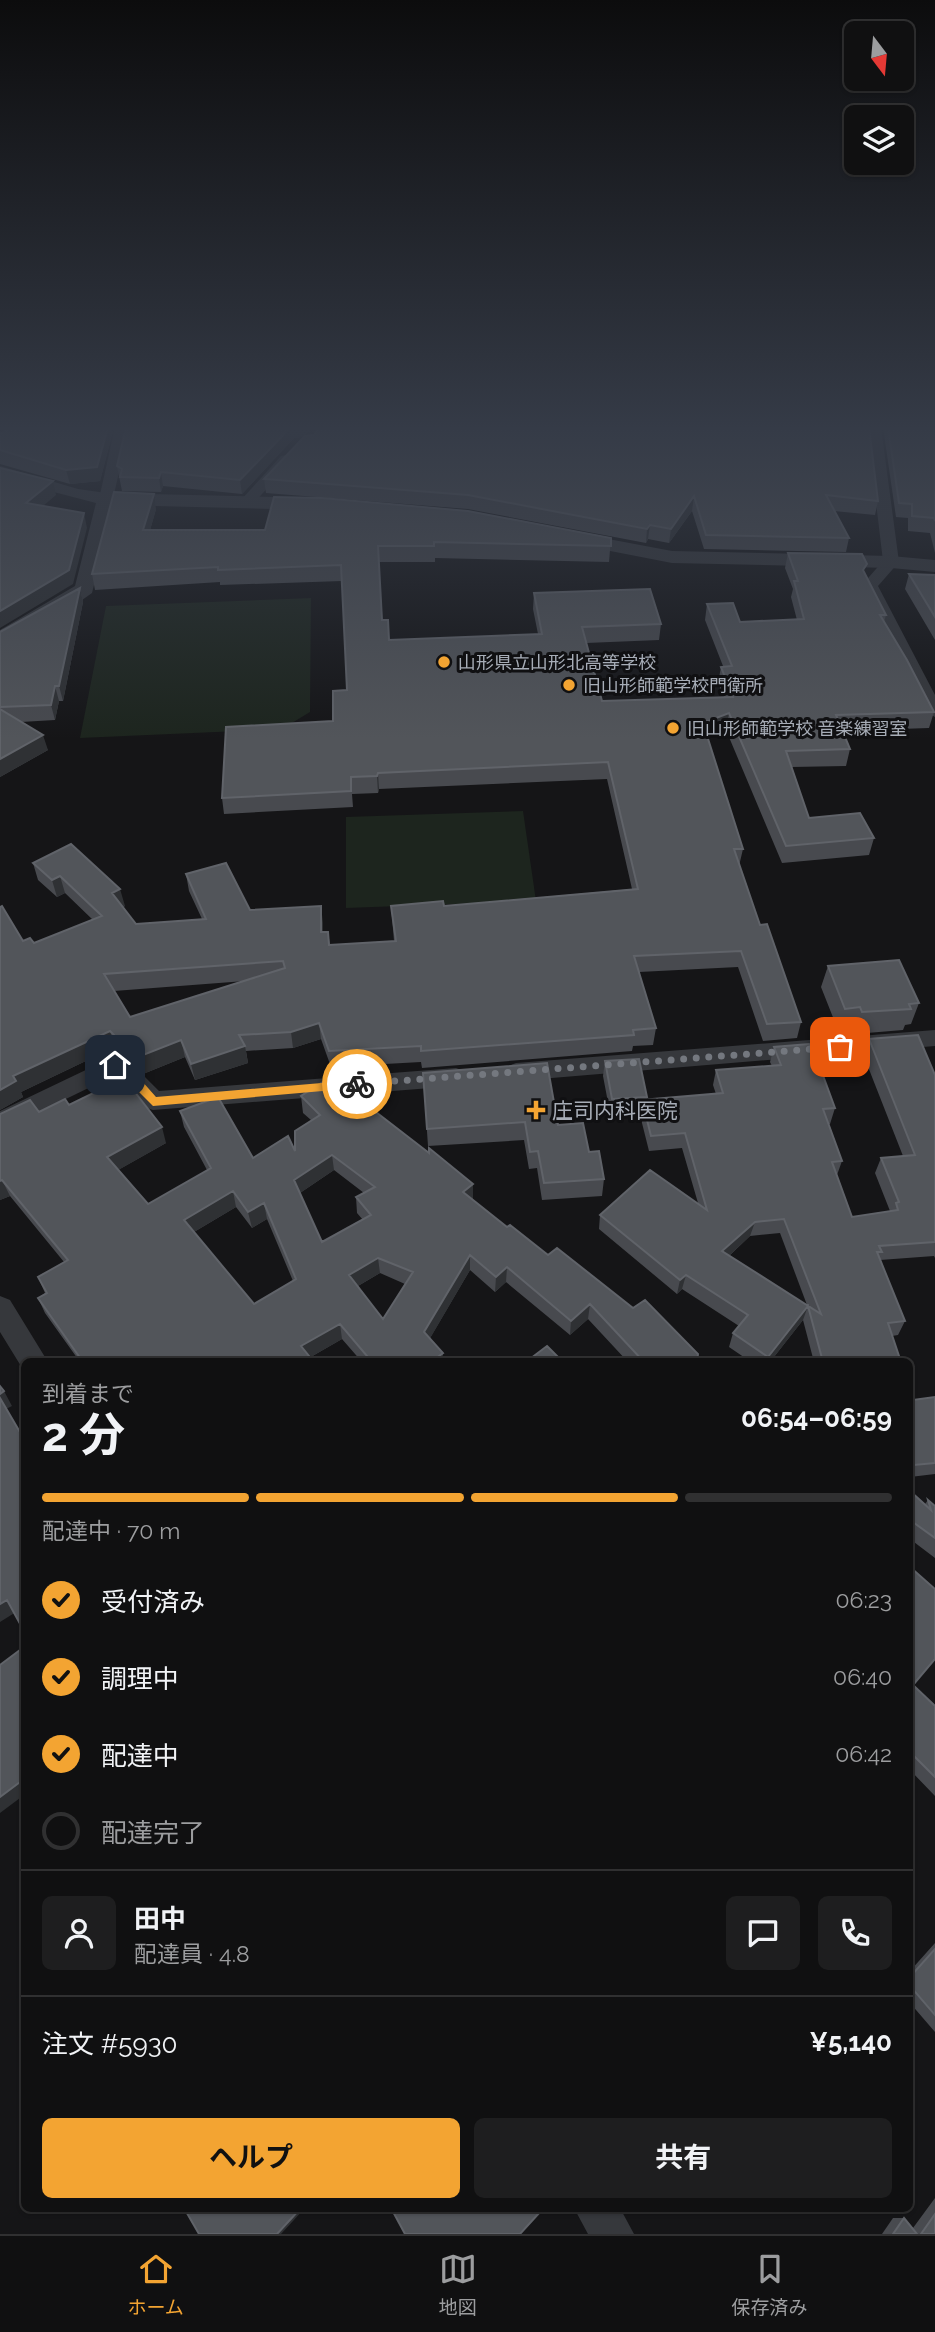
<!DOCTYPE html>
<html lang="ja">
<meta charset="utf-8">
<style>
:root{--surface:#101011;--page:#1e1e1f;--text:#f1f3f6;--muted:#9c9d9f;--line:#303031;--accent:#f3a432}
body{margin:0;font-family:Raleway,"Noto Sans JP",sans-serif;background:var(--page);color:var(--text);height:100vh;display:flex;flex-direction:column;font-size:26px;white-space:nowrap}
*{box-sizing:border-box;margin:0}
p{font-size:23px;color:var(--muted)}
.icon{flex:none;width:38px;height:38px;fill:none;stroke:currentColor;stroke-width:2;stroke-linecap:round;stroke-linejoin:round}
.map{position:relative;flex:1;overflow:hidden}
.panel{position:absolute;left:21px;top:1358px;width:892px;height:854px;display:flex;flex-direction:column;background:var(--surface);border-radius:10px;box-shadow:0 2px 5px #0004,0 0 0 2px var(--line)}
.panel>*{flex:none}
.needle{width:46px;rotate:164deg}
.controls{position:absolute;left:844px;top:21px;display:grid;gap:14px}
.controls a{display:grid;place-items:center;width:70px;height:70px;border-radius:10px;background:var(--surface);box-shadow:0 2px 5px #0004,0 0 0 2px var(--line);font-size:35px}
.pin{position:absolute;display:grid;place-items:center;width:60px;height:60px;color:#fff;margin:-30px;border-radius:14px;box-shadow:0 4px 10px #0006}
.courier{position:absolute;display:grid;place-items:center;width:70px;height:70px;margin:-35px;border:5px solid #f3a432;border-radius:50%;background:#fff;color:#222;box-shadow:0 2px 9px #0007}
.summary em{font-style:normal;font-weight:700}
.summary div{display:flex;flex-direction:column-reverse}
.summary{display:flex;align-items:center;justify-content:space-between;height:119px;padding:0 21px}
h1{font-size:46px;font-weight:700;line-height:52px}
.bar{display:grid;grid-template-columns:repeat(4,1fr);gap:10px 7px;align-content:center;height:84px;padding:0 21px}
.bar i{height:9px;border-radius:5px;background:var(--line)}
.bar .active{background:var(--accent)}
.bar p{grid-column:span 4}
.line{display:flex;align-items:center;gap:18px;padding:0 21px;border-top:2px solid var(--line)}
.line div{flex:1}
.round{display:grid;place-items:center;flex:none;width:74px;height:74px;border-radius:10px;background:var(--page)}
ol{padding:0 21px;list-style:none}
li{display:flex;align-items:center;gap:21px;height:77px}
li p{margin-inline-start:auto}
li .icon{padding:7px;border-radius:50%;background:var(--accent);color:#111;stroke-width:4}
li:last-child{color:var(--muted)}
li i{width:38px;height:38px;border:4px solid var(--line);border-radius:50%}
.button{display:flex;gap:14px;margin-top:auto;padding:14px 21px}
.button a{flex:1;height:80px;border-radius:10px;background:var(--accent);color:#111;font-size:28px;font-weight:700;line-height:80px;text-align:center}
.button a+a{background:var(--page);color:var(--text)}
.dock{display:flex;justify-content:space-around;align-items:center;height:98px;border-top:2px solid var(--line);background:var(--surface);font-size:19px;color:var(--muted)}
.dock a{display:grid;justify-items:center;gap:4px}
.dock .active{color:var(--accent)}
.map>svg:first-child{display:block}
</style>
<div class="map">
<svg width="935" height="2234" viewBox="0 0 935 2234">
<rect width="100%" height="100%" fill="#151517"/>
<path fill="#1d251e" d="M311 598 310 712 282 729 80 738 106 606Z
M523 811 536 901 346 908V817Z"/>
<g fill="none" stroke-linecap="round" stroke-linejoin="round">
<path fill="#36383c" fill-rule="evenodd" d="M115 427H129L113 499 106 503 99 499Z
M867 427H881L899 562 878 586 935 695V717L926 712 862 585 883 561Z
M286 455 291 456V462L251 506H241L239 503 241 500 281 456Z
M935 1030V1046L516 1081 508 1078 504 1072 508 1066 516 1063Z
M115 1056 123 1059 129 1073 145 1077 159 1091 456 1068 464 1071 468 1077 464 1083 456 1086 153 1110 144 1107 130 1091 111 1086 107 1079 0 1131V1111Z
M0 1296 10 1300 48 1362H24V1371L0 1332Z
M574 2208H620L634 2234H588Z"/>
<path fill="#36383c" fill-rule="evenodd" d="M0 466 78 489 106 493 315 498 325 504 315 510 114 505 92 593 75 605 0 646V630L75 586 96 503 0 478Z
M571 532 672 551 891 556 935 560V572L891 568 672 563 564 542 561 538 564 534Z"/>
</g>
<path fill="#484a4f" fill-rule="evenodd" d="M0 427H114L100 481 70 484 0 464V434L8 429 0 430Z
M126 427H311L303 437 294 438 242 494 163 486 161 492 122 491 117 466Z
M883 427H935V553L930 533 908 531V518L896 517Z
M314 435 878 501 875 515 834 511 849 538 846 552 704 549 692 511 669 543 648 539 646 543 468 509 266 493 264 479Z
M156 509 150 530 611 538 609 562 435 558V562H379L382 620 389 640 538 634 533 609 534 593 661 624 659 640 586 643 602 701 724 697 718 683 721 667 723 666 705 620 707 604 740 622 797 620 791 597 793 589 785 568 788 553 865 573 886 615 884 622 934 712 929 728 842 731 850 749 846 766 792 767 809 818 874 838 869 855 782 863 726 730 707 736 743 849 739 866 760 925 801 1022 797 1038 763 1041 738 967 639 972 656 1028 653 1045 633 1046 632 1051 422 1068 421 1062 331 1067 321 1039 293 1048 246 1051 248 1063 195 1080 185 1057 143 1074 131 1071 125 1058 115 1047 21 1092 23 1097 0 1110 23 941 34 943 93 920 65 893 57 897 38 880 33 863 125 906 123 907 136 924 202 919 189 891 186 874 250 910 321 906 323 932H328L330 945 394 941 391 906H444L632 889 607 779 379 789 378 793 352 794 353 807 224 814 222 798 333 721 347 690 342 581 220 585V582L95 590 92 574ZM245 981 130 1017 114 991Z
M909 574 935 575V640L905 589Z
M80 588 83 602 63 701H59L55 720 21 722 48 750 0 777V632Z
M828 966 919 1003 911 1024 905 1025 903 1030 855 1034 853 1029 838 1030 821 987Z
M869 1039 935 1075V1258L934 1256 880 1260 905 1321 898 1335 892 1336 901 1362H814L803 1320 770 1362H751L729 1347 733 1333 739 1326 682 1289 677 1294 599 1229 600 1215 698 1203 682 1148 649 1151 640 1115V1112L610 1113 603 1076 605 1061 647 1097V1100L716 1094 713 1085 716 1070 772 1066 770 1062 774 1047 835 1108 830 1124H829L842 1161 837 1175 852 1217 890 1211 875 1173 881 1158 903 1156 863 1054ZM780 1233 807 1305 729 1256 750 1236Z
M423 1073 558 1125 589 1152 604 1179 602 1196 542 1200 537 1168 529 1169 524 1140 428 1146Z
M301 1096 356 1101 473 1184V1200L507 1227 548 1255 697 1362H628L588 1319 570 1335 506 1282 495 1292 470 1270 430 1338 443 1362H362L342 1339 309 1358V1362H80L45 1313 38 1298 45 1293 38 1277 64 1262 10 1196 0 1200V1114L39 1112 69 1105 166 1143 118 1170 148 1204 207 1170 184 1127 180 1111 253 1158 295 1151 311 1120 303 1113ZM334 1170 364 1193 356 1197 357 1213 363 1220 322 1242 300 1193ZM236 1207 252 1228 267 1219 293 1281 254 1304 194 1232ZM380 1273 405 1284 383 1319 358 1286Z
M910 1391 913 1400 935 1397V1474L910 1477Z
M910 1491 925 1504 928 1500 935 1506V1558L910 1539Z
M910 1567 913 1685 935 1706V1796L910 1770Z
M935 1943V2032L910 2003V1971Z
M935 2198V2234H882L893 2218H904L913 2228Z"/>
<path fill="#2f3134" d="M108 427H114L100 481 70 484 66 470Z
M291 427H311L303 437 294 438 242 494 240 480Z
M161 472 163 486 161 492 159 478Z
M53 481 56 495 30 517 26 503Z
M154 494 156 509 146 545 143 530Z
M694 496 692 511 669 543 671 529Z
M84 513 87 528 73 584 0 628V611Z
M650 525 648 539 646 543 647 529Z
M80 588 83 602 63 701 59 686Z
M55 686 59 701 55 720 51 705Z
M729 713 726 730 700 739 703 723Z
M43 735 48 750 0 777V759Z
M378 773 379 789 378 793 377 776Z
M60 876 65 893 57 897 52 880Z
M120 889 125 906 117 910 112 893Z
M321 906 323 923V949L321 932Z
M319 1023 321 1039 293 1048 291 1032Z
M110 1031 115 1047 21 1092 23 1097 0 1110V1090L13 1076Z
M181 1040 185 1057 143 1074 138 1057Z
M245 1046 248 1063 195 1080 191 1064Z
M162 1127 166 1143 113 1173 107 1157Z
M332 1155 334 1170 297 1195 294 1180Z
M2 1180 10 1196 0 1200V1181Z
M473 1184V1200L463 1208V1192Z
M233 1191 236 1207 189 1235 184 1220Z
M264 1203 267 1219 252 1228 248 1212Z
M755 1222 750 1236 718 1266 722 1251Z
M470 1255V1270L425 1347 424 1332Z
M378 1258 380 1273 351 1290 349 1275Z
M507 1267 506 1282 495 1292 496 1277Z
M686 1275 682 1289 677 1294 680 1280Z
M590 1304 588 1319 570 1335 571 1321Z
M808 1306 803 1320 770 1362H767L768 1357Z
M340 1324 342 1339 309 1358V1362H300L301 1346Z
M443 1353V1362H431Z
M4 1391 12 1406 6 1409 0 1398V1394Z
M7 1600 16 1612 0 1622V1604Z
M24 1779V1795L0 1813V1797Z
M301 2208H305L281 2234H277Z"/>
<path fill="#52555a" stroke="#606369" stroke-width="2" fill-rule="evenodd" d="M13 427H108L97 467 66 470 0 450V434Z
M126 427H291L240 480 161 472 159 478 120 477 122 469 117 466Z
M320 427H869L878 501 826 495 849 538 706 535 694 496 671 529 650 525 647 529 468 495 264 479 305 436 314 435Z
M888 427H935V521L934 518 912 516V504L899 503Z
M0 468 53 481 26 503 84 513 69 570 0 611Z
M114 492 154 494 143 530H265L274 497 322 498 468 511 611 538V546L434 542V546H378L382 620H388L389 640 542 634 534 593 650 589 661 624 582 627 602 701 733 697 721 667 732 666 707 604 733 603 740 622 804 619 794 581H798L788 553 862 554 867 564 863 570 886 615H880L907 660 934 712 836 715 850 749 786 751 809 818 860 813 874 838 786 846 729 713 703 723 743 849H734L760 925 767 924 801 1022 767 1024 741 951 634 956 656 1028 633 1030 634 1035 421 1051V1046L329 1051 319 1023 291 1032 239 1035 245 1046 191 1064 181 1040 138 1057 126 1054 121 1042 110 1031 13 1076 16 1081 0 1090V907L2 906 23 941 30 938 34 943 102 916 60 876 52 880 33 863 71 844 120 889 112 893 136 924 206 919 186 874 226 863 250 910 321 906V932H328L329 945 396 941 391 906 443 901 444 906 638 889 608 762 378 773 377 776 351 777V791L222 798 226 727 333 721V691L347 690 341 565 218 570V567L92 574ZM283 961 285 968 130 1017 104 974Z
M909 574 935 575V617Z
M80 588 59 686H55L51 705 0 707V632Z
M0 709 43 735 0 759Z
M899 960 919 1003 909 1004 911 1009 862 1012 860 1007 845 1009 828 966Z
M918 1035 935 1075V1242L879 1246 882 1252H877L905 1321 888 1323 901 1362H823L808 1306 768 1357 733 1333 748 1315 686 1275 680 1280 600 1215 650 1170 707 1210 685 1133 651 1136 642 1100 723 1093 716 1070 781 1065 774 1047 809 1044 818 1062 835 1108 823 1109 842 1161 832 1162 852 1217 898 1210 896 1203 899 1202 881 1158 915 1155 869 1039ZM784 1219 821 1314 722 1251 755 1222Z
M639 1059 647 1097 612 1099 605 1061Z
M547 1063 558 1125 583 1123 589 1152 599 1151 604 1179 544 1183 538 1151 530 1152 525 1122 427 1129 423 1073Z
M124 1078 162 1127 107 1157 148 1204 211 1168 180 1111 218 1097 253 1158 288 1136 295 1151V1131L320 1115 301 1096 323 1082 334 1081 356 1101 359 1099 429 1153V1148L473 1184 463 1192 507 1227 510 1225 548 1255 557 1248 633 1308 645 1300 698 1354 697 1362H644L590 1304 571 1321 507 1267 496 1277 470 1255 424 1332 443 1353 431 1362H372L340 1324 301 1346 309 1356 300 1362H83L38 1298 47 1293 38 1277 68 1260 2 1180 0 1181V1114L30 1100 39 1112 65 1099 69 1105ZM332 1155 375 1187 356 1197 371 1215 322 1242 294 1180ZM233 1191 248 1212 264 1203 296 1279 254 1304 184 1220ZM378 1258 413 1272 383 1319 349 1275Z
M547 1346 563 1362H526Z
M0 1386 4 1391 0 1394Z
M910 1391 913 1400 935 1397V1463L914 1465 910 1453Z
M0 1398 24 1439V1631L7 1600 0 1604Z
M910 1491 931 1510 928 1500 935 1506V1538L910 1520Z
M910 1567 935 1589V1659L913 1685 935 1706V1777L910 1752Z
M24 1647V1779L0 1797V1665Z
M935 1949V2015L910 1986V1977Z
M184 2208H301L277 2234H199Z
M391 2208H538L540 2212 520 2234H405Z
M935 2214V2234H921Z
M904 2218 917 2234H893Z"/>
<linearGradient id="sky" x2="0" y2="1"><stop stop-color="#0c0c0d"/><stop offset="0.58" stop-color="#353b47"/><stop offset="1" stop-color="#353b47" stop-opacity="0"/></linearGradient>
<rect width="935" height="739" fill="url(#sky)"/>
<path fill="#f3a432" d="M115 1061 119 1063 124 1076 141 1080 156 1097 357 1080 362 1084 357 1088 153 1106 134 1087 115 1083 109 1065Z"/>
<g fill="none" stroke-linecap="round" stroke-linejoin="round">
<path stroke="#74787f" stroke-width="7" stroke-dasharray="0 12.6" d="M357 1084 840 1047"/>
</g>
<g fill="#f3a432" stroke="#101012" stroke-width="2.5">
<circle cx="444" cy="662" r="7"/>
<circle cx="569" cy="685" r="7"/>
<circle cx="673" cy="728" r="7"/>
<path d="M532.5 1099.5h7v7h7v7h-7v7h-7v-7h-7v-7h7z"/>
</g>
<g text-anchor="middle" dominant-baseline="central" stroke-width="6" stroke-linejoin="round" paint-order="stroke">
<g font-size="18" fill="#a7adb7" stroke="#101012" text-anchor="start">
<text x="458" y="662">山形県立山形北高等学校</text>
<text x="583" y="685">旧山形師範学校門衛所</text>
<text x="687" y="728">旧山形師範学校 音楽練習室</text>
</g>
<g font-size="21" fill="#a7adb7" stroke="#101012" text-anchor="start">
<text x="552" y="1110">庄司内科医院</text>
</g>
</g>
</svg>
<div class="controls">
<a><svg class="needle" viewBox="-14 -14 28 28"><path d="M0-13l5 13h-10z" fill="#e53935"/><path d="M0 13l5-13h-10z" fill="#9c9d9f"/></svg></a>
<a><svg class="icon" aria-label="layers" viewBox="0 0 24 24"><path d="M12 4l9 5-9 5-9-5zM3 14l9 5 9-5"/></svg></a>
</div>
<div class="pin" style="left:840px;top:1047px;background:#ea580c"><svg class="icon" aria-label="bag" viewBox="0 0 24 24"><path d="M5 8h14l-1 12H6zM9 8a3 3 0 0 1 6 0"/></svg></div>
<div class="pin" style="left:115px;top:1065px;background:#1f2937"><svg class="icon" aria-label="home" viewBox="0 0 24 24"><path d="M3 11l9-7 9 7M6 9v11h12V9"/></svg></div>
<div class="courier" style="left:357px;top:1084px"><svg class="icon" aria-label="bike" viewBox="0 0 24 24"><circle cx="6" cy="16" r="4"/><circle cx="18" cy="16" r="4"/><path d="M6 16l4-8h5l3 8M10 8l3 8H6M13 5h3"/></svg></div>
<section class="panel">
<div class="summary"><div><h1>2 分</h1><p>到着まで</p></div><em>06:54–06:59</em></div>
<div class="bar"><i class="active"></i><i class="active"></i><i class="active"></i><i></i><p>配達中 · 70 m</p></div>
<ol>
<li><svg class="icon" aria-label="check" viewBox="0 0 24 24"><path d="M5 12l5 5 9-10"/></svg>受付済み<p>06:23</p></li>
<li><svg class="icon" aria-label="check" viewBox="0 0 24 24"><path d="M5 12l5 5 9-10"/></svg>調理中<p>06:40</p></li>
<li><svg class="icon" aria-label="check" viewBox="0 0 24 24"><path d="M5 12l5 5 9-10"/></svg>配達中<p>06:42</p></li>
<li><i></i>配達完了</li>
</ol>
<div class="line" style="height:126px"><a class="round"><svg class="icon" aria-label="person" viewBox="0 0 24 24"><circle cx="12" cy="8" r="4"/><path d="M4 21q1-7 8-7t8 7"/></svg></a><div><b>田中</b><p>配達員 · 4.8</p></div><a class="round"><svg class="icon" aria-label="chat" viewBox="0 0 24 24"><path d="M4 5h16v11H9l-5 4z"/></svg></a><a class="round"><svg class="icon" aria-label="phone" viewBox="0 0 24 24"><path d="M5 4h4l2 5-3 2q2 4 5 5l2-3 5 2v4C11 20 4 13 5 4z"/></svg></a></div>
<div class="line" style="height:91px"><div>注文 #5930</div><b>¥5,140</b></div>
<div class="button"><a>ヘルプ</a><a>共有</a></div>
</section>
</div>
<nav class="dock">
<a class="active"><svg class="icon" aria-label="home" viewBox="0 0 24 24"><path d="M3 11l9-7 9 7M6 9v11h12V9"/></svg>ホーム</a>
<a><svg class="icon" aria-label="map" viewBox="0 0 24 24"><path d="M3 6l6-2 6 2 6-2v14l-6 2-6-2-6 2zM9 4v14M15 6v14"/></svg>地図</a>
<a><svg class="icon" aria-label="saved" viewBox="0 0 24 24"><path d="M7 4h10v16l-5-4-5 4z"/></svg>保存済み</a>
</nav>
